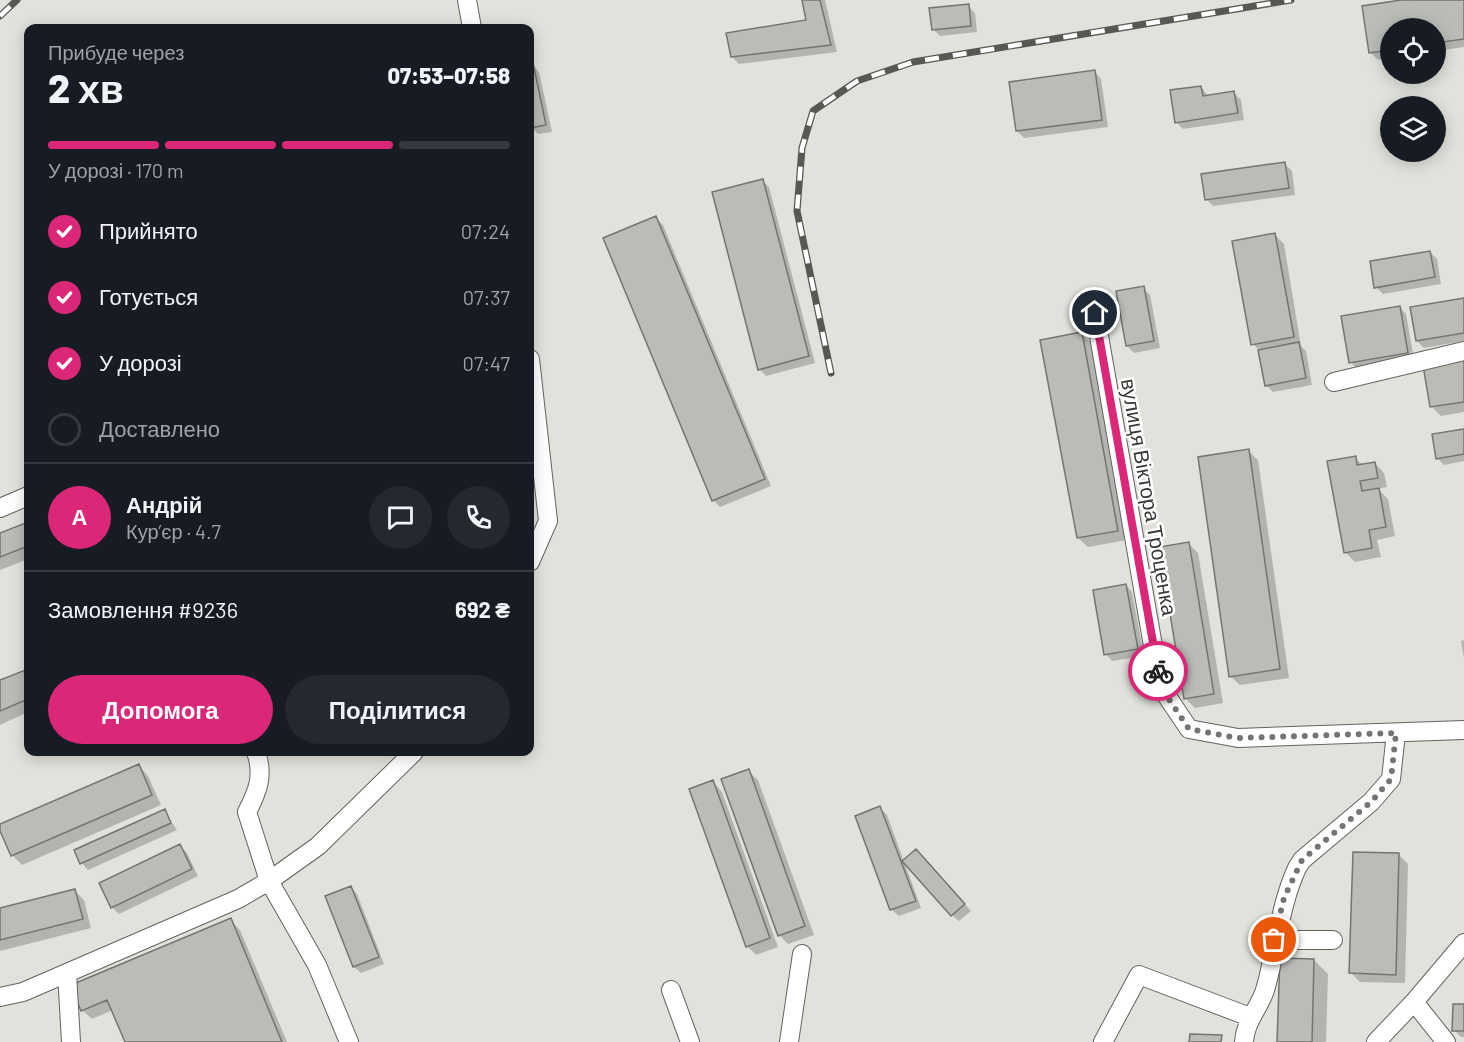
<!DOCTYPE html>
<html lang="uk">
<meta charset="utf-8">
<style>
:root{--surface:#171b24;--page:#242831;--text:#f1f3f6;--muted:#9ea1a6;--line:#363941;--accent:#db2777}
body{margin:0;font-family:Barlow,sans-serif;background:var(--page);color:var(--text);height:100vh;display:flex;flex-direction:column;font-size:22px;white-space:nowrap}
*{box-sizing:border-box;margin:0}
p{font-size:20px;color:var(--muted)}
.icon{flex:none;width:33px;height:33px;fill:none;stroke:currentColor;stroke-width:2;stroke-linecap:round;stroke-linejoin:round}
.map{position:relative;flex:1;overflow:hidden}
.details{position:absolute;left:24px;top:24px;width:510px;height:732px;display:flex;flex-direction:column;background:var(--surface);border-radius:12px;box-shadow:0 3px 15px #0003}
.details>*{flex:none}
.tools{position:absolute;left:1380px;top:18px;display:grid;gap:12px}
.tools a{display:grid;place-items:center;width:66px;height:66px;border-radius:50%;background:var(--surface);box-shadow:0 3px 15px #0003;font-size:30px}
.pin{position:absolute;display:grid;place-items:center;width:51px;height:51px;color:#fff;margin:-26px;border:3px solid #fff;border-radius:50%;box-shadow:0 2px 6px #0007}
.courier{position:absolute;display:grid;place-items:center;width:60px;height:60px;margin:-30px;border:4px solid #db2777;border-radius:50%;background:#fff;color:#222;box-shadow:0 2px 8px #0007}
.head em{font-style:normal;font-weight:800}
.head div{display:flex;flex-direction:column-reverse}
.head{display:flex;align-items:center;justify-content:space-between;height:102px;padding:0 24px}
h1{font-size:39px;font-weight:800;line-height:45px}
.bar{display:grid;grid-template-columns:repeat(4,1fr);gap:9px 6px;align-content:center;height:72px;padding:0 24px}
.bar i{height:8px;border-radius:4px;background:var(--line)}
.bar .current{background:var(--accent)}
.bar p{grid-column:span 4}
.line{display:flex;align-items:center;gap:15px;padding:0 24px;border-top:2px solid var(--line)}
.line div{flex:1}
.round{display:grid;place-items:center;flex:none;width:63px;height:63px;border-radius:32px;background:var(--page)}
ol{padding:0 24px;list-style:none}
li{display:flex;align-items:center;gap:18px;height:66px}
li p{margin-inline-start:auto}
li .icon{padding:6px;border-radius:50%;background:var(--accent);color:#fff;stroke-width:4}
li:last-child{color:var(--muted)}
li i{width:33px;height:33px;border:3px solid var(--line);border-radius:50%}
.cta{display:flex;gap:12px;margin-top:auto;padding:12px 24px}
.cta a{flex:1;height:69px;border-radius:36px;background:var(--accent);color:#fff;font-size:24px;font-weight:800;line-height:69px;text-align:center}
.cta a+a{background:var(--page);color:var(--text)}
.map>svg:first-child{display:block}
</style>
<div class="map">
<svg width="1464" height="1042" viewBox="0 0 1464 1042">
<rect width="100%" height="100%" fill="#e0e2db"/>
<path fill="#0003" d="M803 0H825L837 52 739 64 732 57 808 21Z
M1411 0H1464V47L1436 51V28H1390V58L1378 60 1371 53 1364 7Z
M968 6 975 13 977 32 940 36 933 29Z
M533 65 539 72 552 132 538 134 530 126V66Z
M1095 72 1101 79 1108 127 1024 138 1017 131Z
M1201 87 1208 96 1234 93 1241 100 1244 120 1183 129 1176 122Z
M530 128 534 153 530 154Z
M1285 164 1292 171 1295 195 1213 206 1206 199Z
M762 180 769 187 815 363 766 376 759 369Z
M656 218 663 225 771 486 720 507 713 500Z
M1275 235 1284 244 1301 346 1306 351 1312 385 1273 392 1266 385 1260 351 1253 344Z
M1430 252 1437 259 1441 284 1383 294 1376 287Z
M1143 288 1150 295 1160 348 1134 353 1127 346Z
M1464 299V341L1424 348 1417 341Z
M1400 308 1406 314 1414 359 1357 369 1351 362Z
M1081 334 1091 343 1127 540 1088 547 1078 538Z
M1464 359V412L1441 416 1432 407Z
M1464 430V461L1444 465 1437 458Z
M1248 451 1258 460 1289 678 1240 685 1230 676Z
M1355 458 1363 465 1375 463 1384 473 1387 487 1378 489 1388 499 1395 536 1377 540 1381 557 1355 562 1345 552Z
M28 524V559L0 570V535Z
M1189 544 1198 553 1223 703 1195 708 1185 698Z
M1126 585 1132 592 1144 656 1112 661 1106 654Z
M1464 640V658L1461 641Z
M28 671V712L0 725V683Z
M139 766 148 776 161 805 22 865 12 855 0 826Z
M748 771 758 780 814 935 788 944 779 935Z
M713 782 722 792 778 947 756 955 747 946Z
M880 808 887 815 921 908 899 916 892 910 857 817Z
M164 811 177 830 88 870 82 863Z
M180 846 187 853 198 876 119 914 112 907Z
M1399 855 1408 864 1405 983 1360 982 1351 973Z
M923 858 971 911 959 921 952 915Z
M351 887 357 894 384 964 361 973 354 967Z
M75 891 84 900 91 928 0 951V910Z
M230 920 240 930 287 1042H126L113 1010 92 1019 82 1010Z
M1314 960 1328 974 1326 1042H1279Z
M1464 1006V1037H1461L1454 1030Z"/>
<path fill="#babdb6" stroke="#73756f" stroke-width="1.5" d="M802 0H820L831 45 731 57 726 33 806 20Z
M1401 0H1464V39L1436 43V28H1390V50L1369 53 1362 6Z
M969 4 971 26 932 30 929 8Z
M533 63 546 125 530 128V64Z
M1095 70 1102 120 1016 131 1009 82Z
M1201 86 1203 96 1234 91 1238 113 1175 123 1170 90Z
M1285 162 1289 188 1205 200 1201 174Z
M763 179 809 356 758 370 712 192Z
M656 216 765 479 712 501 603 238Z
M1275 233 1294 337 1251 345 1232 241Z
M1430 251 1435 277 1374 288 1370 261Z
M1144 286 1154 341 1126 346 1116 291Z
M1464 298V333L1416 341 1410 307Z
M1400 306 1408 353 1349 363 1341 316Z
M1082 332 1118 531 1077 538 1040 340Z
M1299 342 1306 378 1265 386 1258 350Z
M1464 357V402L1430 407 1423 365Z
M1464 429V454L1436 459 1432 434Z
M1249 449 1280 669 1229 677 1198 457Z
M1356 456 1357 465 1375 462 1378 478 1360 481 1362 491 1379 488 1386 527 1369 530 1372 548 1344 553 1327 461Z
M28 522V546L0 557V533Z
M1189 542 1214 694 1184 699 1159 547Z
M1126 584 1138 649 1104 655 1093 590Z
M28 669V699L0 711V680Z
M139 764 152 795 11 856 0 831V824Z
M749 769 805 926 778 936 721 779Z
M713 780 770 938 746 947 689 789Z
M880 806 916 901 890 910 855 816Z
M165 809 171 823 80 864 74 850Z
M180 844 192 869 111 908 99 883Z
M916 849 965 904 951 916 902 861Z
M1353 852 1399 853 1396 975 1349 973Z
M351 886 379 957 353 967 325 896Z
M75 889 83 919 0 940V908Z
M231 918 282 1042H125L107 1000 81 1011 71 985Z
M1280 958 1314 959 1312 1042H1277Z
M1453 1004H1464V1031H1452Z
M1190 1034 1222 1035 1221 1042H1189Z"/>
<g fill="none" stroke-linecap="round" stroke-linejoin="round">
<defs>
<path id="minor" d="M467 0 472 28
M1095 313 1160 686 1189 729 1238 738 1464 730
M530 359 548 521 530 562
M1334 382 1464 351
M0 508 28 496
M256 752C264 775 258 791 247 812L269 881 317 965 349 1042
M1274 940H1333
M67 973 71 1042
M671 990 690 1042
M0 997 23 992 238 899 269 881 318 846 414 752
M1414 1002 1446 1042
M789 1042 802 954
M1103 1042 1139 975 1250 1017
M1244 1042C1245 1021 1259 1009 1265 990 1277 949 1279 907 1297 868L1302 860 1371 802 1391 779 1396 733
M1376 1042 1414 1002 1464 943"/>
</defs>
<use href="#minor" stroke="#62645e" stroke-width="20"/>
<use href="#minor" stroke="#fff" stroke-width="18"/>
<defs>
<path id="rail" d="M0 16 17 0
M831 373 797 211 802 148 813 111 857 81 913 62 1291 0"/>
</defs>
<use href="#rail" stroke="#575854" stroke-width="7"/>
<use href="#rail" stroke="#fff" stroke-width="4.5" stroke-dasharray="14" stroke-linecap="butt"/>
</g>
<g fill="none" stroke-linecap="round" stroke-linejoin="round">
<path stroke="#747571" stroke-width="6" stroke-dasharray="0 10.8" d="M1158 671 1160 686 1189 729 1238 738 1396 733 1391 779 1371 802 1302 860 1284 898 1274 940"/>
<path stroke="#db2777" stroke-width="8" d="M1095 313 1158 671"/>
</g>
<g text-anchor="middle" dominant-baseline="central" stroke-width="5" stroke-linejoin="round" paint-order="stroke">
<g font-size="21" fill="#3a3b38" stroke="#fff">
<text transform="translate(1150 497) rotate(80)">вулиця Віктора Троценка</text>
</g>
</g>
</svg>
<div class="tools">
<a><svg class="icon" aria-label="locate" viewBox="0 0 24 24"><circle cx="12" cy="12" r="6"/><path d="M12 2v4M12 18v4M2 12h4M18 12h4"/></svg></a>
<a><svg class="icon" aria-label="layers" viewBox="0 0 24 24"><path d="M12 4l9 5-9 5-9-5zM3 14l9 5 9-5"/></svg></a>
</div>
<div class="pin" style="left:1274px;top:940px;background:#ea580c"><svg class="icon" aria-label="bag" viewBox="0 0 24 24"><path d="M5 8h14l-1 12H6zM9 8a3 3 0 0 1 6 0"/></svg></div>
<div class="pin" style="left:1095px;top:313px;background:#1f2937"><svg class="icon" aria-label="home" viewBox="0 0 24 24"><path d="M3 11l9-7 9 7M6 9v11h12V9"/></svg></div>
<div class="courier" style="left:1158px;top:671px"><svg class="icon" aria-label="bike" viewBox="0 0 24 24"><circle cx="6" cy="16" r="4"/><circle cx="18" cy="16" r="4"/><path d="M6 16l4-8h5l3 8M10 8l3 8H6M13 5h3"/></svg></div>
<section class="details">
<div class="head"><div><h1>2 хв</h1><p>Прибуде через</p></div><em>07:53–07:58</em></div>
<div class="bar"><i class="current"></i><i class="current"></i><i class="current"></i><i></i><p>У дорозі · 170 m</p></div>
<ol>
<li><svg class="icon" aria-label="check" viewBox="0 0 24 24"><path d="M5 12l5 5 9-10"/></svg>Прийнято<p>07:24</p></li>
<li><svg class="icon" aria-label="check" viewBox="0 0 24 24"><path d="M5 12l5 5 9-10"/></svg>Готується<p>07:37</p></li>
<li><svg class="icon" aria-label="check" viewBox="0 0 24 24"><path d="M5 12l5 5 9-10"/></svg>У дорозі<p>07:47</p></li>
<li><i></i>Доставлено</li>
</ol>
<div class="line" style="height:108px"><b class="round" style="background:var(--accent);color:#fff">А</b><div><b>Андрій</b><p>Кур’єр · 4.7</p></div><a class="round"><svg class="icon" aria-label="chat" viewBox="0 0 24 24"><path d="M4 5h16v11H9l-5 4z"/></svg></a><a class="round"><svg class="icon" aria-label="phone" viewBox="0 0 24 24"><path d="M5 4h4l2 5-3 2q2 4 5 5l2-3 5 2v4C11 20 4 13 5 4z"/></svg></a></div>
<div class="line" style="height:78px"><div>Замовлення #9236</div><b>692 ₴</b></div>
<div class="cta"><a>Допомога</a><a>Поділитися</a></div>
</section>
</div>
